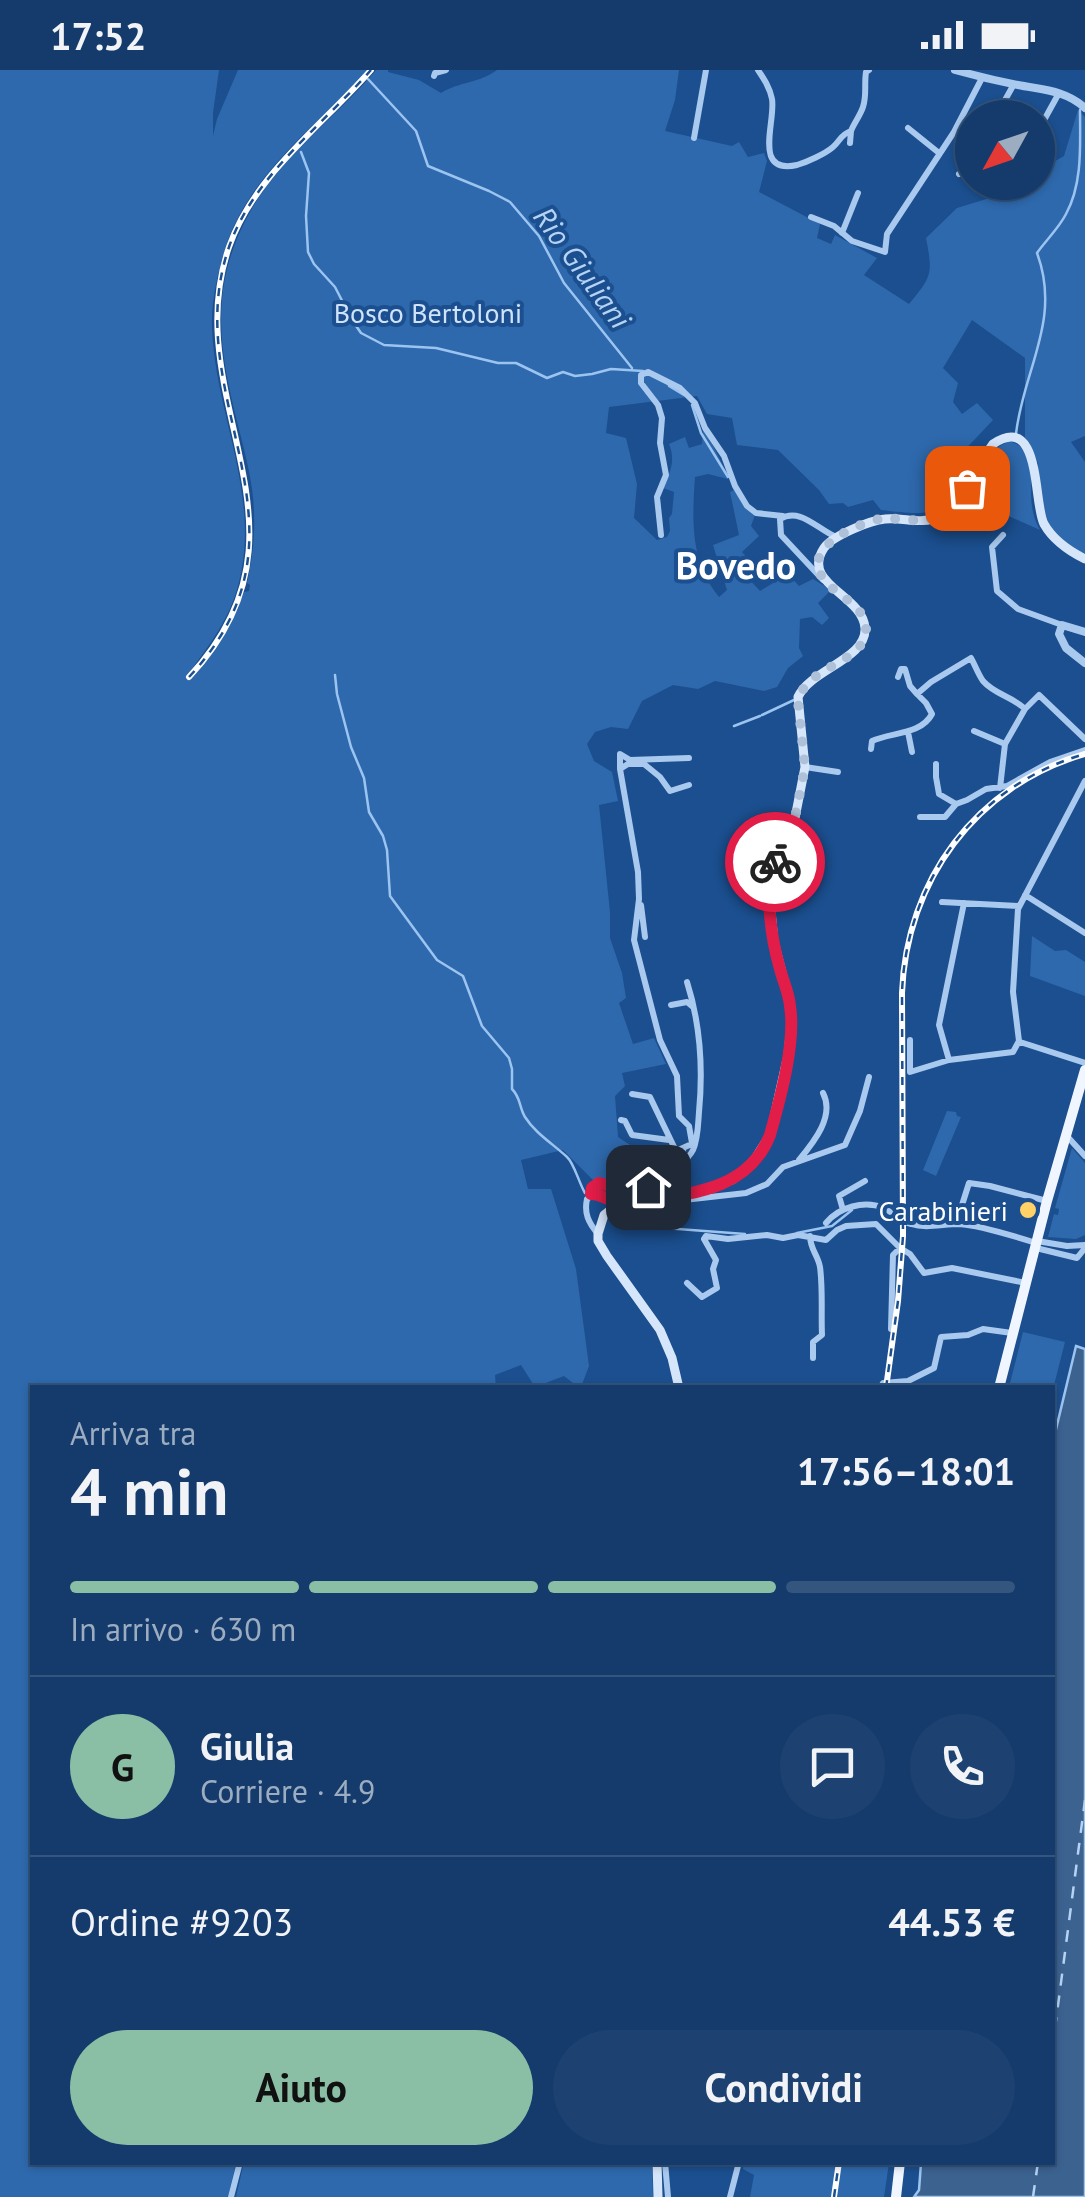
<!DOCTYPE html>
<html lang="it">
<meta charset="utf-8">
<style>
:root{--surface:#143b6b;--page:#1d4271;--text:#f1f3f6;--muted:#9dadc1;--line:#33557e;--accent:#8abfa5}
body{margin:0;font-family:"PT Sans",sans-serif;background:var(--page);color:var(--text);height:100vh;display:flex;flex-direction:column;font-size:38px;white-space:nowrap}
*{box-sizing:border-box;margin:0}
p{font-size:32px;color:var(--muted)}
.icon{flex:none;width:55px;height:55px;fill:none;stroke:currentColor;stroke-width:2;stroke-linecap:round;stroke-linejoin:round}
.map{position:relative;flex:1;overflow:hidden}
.panel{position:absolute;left:30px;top:1315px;width:1025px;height:780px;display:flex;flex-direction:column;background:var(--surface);border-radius:0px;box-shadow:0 2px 8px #0004,0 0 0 2px var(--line)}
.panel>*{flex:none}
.needle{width:65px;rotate:230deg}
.buttons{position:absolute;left:955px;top:30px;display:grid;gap:20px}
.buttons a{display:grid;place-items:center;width:100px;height:100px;border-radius:50%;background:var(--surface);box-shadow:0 2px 8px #0004,0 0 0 2px var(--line);font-size:50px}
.pin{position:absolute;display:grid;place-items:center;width:85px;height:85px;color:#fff;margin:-42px;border-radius:20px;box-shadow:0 5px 15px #0006}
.courier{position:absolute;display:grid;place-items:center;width:100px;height:100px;margin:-50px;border:8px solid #e11d48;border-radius:50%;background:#fff;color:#222;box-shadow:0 2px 12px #0007}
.overview em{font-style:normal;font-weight:700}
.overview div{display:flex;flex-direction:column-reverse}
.overview{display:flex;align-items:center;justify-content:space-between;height:170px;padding:0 40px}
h1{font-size:65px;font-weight:700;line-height:75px}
.bar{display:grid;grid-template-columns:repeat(4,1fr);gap:15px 10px;align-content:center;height:120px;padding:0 40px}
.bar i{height:12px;border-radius:8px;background:var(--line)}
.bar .selected{background:var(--accent)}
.bar p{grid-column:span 4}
.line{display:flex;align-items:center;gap:25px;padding:0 40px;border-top:2px solid var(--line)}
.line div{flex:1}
.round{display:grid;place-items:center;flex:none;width:105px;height:105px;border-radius:52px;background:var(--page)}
.button{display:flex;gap:20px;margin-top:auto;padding:20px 40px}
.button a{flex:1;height:115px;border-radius:60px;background:var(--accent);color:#111;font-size:40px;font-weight:700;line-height:115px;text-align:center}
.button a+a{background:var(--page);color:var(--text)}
.status{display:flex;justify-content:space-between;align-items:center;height:70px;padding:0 50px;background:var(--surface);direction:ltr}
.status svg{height:28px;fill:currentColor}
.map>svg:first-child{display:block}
</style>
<div class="status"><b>17:52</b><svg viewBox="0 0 49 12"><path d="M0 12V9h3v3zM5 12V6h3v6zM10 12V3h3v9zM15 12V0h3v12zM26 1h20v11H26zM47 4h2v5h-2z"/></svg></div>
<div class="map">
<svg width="1085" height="2127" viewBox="0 0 1085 2127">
<rect width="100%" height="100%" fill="#1b4f8f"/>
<path fill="#2e69ad" d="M0 0H219L213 43V66L217 49 238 0H368C318 55 250 103 226 176 218 201 211 231 212 258 215 343 261 426 239 512 231 547 209 576 188 604L191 609C215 583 230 555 244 522L249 521 250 515 247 513C252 490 255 468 254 445 254 415 245 384 238 355 218 276 209 216 250 142 280 87 336 48 376 0H388V2L419 10 441 23C458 12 480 13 497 0H679L675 30 665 61 732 76 739 72 748 87 764 83 767 91 759 122 820 154 817 168 831 174 835 165 877 188 864 205 909 234C932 206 933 204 926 168L957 138 993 127 1018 113 1038 112V101L1064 86 1078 40 1085 47V366L1071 372 1085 392V487L1053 462 1046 452 1040 427 1038 393 1025 368V288L972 250 943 298 958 313 953 332 962 344 977 333 993 350 958 387 964 402C944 450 928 445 881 440L873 430 848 437 843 433 829 434 819 420 778 380 737 375 732 348 707 344 697 326 609 337 606 363 626 368 637 414 634 448 657 470 667 467 670 461 669 448 672 444 674 422 663 418C670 403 676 390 669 374L685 367 689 378 702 374 703 359C713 375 722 391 728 409L708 404 695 407C692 451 690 491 719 527L727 520 713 475 739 465 730 422 734 420 745 437 755 445 751 456 759 466 742 482 755 496 747 507 760 521 788 504 799 516 813 509 831 520 818 533 829 548 822 555 812 547 800 549 799 578 803 586 788 598 777 617 764 621 715 611 698 619 673 615 642 631 628 659 611 657 595 662 587 674 594 691 612 702 618 731 599 735 610 842V868L622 903 626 928 619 933 633 974 654 968 666 994 622 1003 625 1016 615 1026 618 1067 630 1075 631 1106 654 1103 686 1083C669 1098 651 1114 627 1115 615 1115 605 1109 593 1110L563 1080 521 1090 528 1119H551L576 1199 589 1296 581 1317H578L564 1306 535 1317 521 1295 495 1305 496 1318H32V2092L236 2093 228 2127H0Z
M1009 371C1038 379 1029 414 1032 436 1033 445 1036 453 1040 460L1002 443 976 437 970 451 957 438 962 433 965 434 979 414 975 411 993 380Z
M1032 866 1055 881 1066 880 1085 892V926L1030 906Z
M947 1041 956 1042 957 1046 961 1047 936 1106 923 1100Z
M1072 1078 1085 1093V1165L1076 1169 1048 1167 1054 1144 1058 1145 1059 1139 1055 1138Z
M1023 1262 1065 1272 1053 1319 1009 1317Z
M244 2092 652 2093 653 2127H236Z
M744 2093V2092L889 2093 884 2127H750L754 2105 743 2099Z"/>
<path fill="#3c6290" stroke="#9cc4f0" stroke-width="2.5" d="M1076 1276 1085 1279V2127H914L919 2120 921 2093 1052 2092V1376Z"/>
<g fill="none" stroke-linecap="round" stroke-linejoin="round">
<path stroke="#9cc4f0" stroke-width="2.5" d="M368 9 416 61 428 96 489 121 510 132 539 166 564 213 632 298
M301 82 309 103 306 146 308 182 314 194 335 217 352 250 361 263 384 275 436 278 498 293H516L547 308 563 302 575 306 592 304 611 299 643 301
M669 316 684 325
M692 335 701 363 728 407
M1016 364C1023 300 1062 250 1037 183 1046 170 1059 158 1066 144 1083 113 1080 74 1080 40
M335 605 337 624 351 677 364 708 369 742 383 766 387 780 390 826 437 890 463 906 482 956 509 988 512 999V1019C521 1028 519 1037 525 1047 535 1063 553 1074 567 1087 574 1093 579 1113 585 1123
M762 645 794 630
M734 656 760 646
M620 1145 639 1155 651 1157 745 1164
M797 1163 832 1156 852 1140"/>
<path stroke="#b5d3f5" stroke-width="2.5" stroke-dasharray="12 10" stroke-linecap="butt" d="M1052 1981 1085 1730
M1033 2127 1038 2092"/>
<path stroke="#a9c9ee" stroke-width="6" d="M758 0C764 9 770 18 772 29 776 51 752 105 797 95 807 92 825 84 833 77 841 70 840 65 851 61 854 53 860 46 863 37 867 25 864 15 866 2L869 0
M434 6 435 3 446 0
M995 48 1014 14
M908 58 939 83
M1038 61 1059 23
M694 68 706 0
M850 73 851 61
M966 90 972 82
M959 104 972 97
M811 147 834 156 852 171 885 182 887 164 954 62 982 8
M842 163 858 123
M661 465 657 427 666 405 660 373 662 348 658 335 641 313V305L648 302 680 318 695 333 705 358 724 386 735 416 747 436 756 443 783 446
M1003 465 992 477 997 521 1018 539 1062 555
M823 510 781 465 780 449C800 437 817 459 836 467
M898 607 901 599H905L910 616 917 624
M974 661 1005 674
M908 662 912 682
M871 679 872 671C891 662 921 665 932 644L926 633 917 624 931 612 971 588C975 595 978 604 983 611 994 624 1013 627 1025 639L1039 625 1085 669
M936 694V707L939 724 956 734
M805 697 838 702
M620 699V684L630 690 689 688
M689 715 670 721 660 707 644 694H628L620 699 638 802 639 829 634 870 660 970 677 1006 679 1046 689 1056 692 1073
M1000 718 1005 674 1025 639
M920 747H945L956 734 967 730 986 719 1007 716 1050 692 1085 680
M1025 825 1085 863
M942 832 1019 836
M641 835 645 867
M671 935 687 932 693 937
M910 970V1002L949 990 1013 982 1019 971
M1019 971 1013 922 1018 839 1085 711
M1020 972 1085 993
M949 990 939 955 964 833
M632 1024 650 1027 676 1081 694 1073
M621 1050 625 1051 632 1065 669 1070
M1066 1065 1085 1086
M799 1090C814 1072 835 1046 823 1023
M632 1102 657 1098 683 1081
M591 1124 592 1118 599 1113C633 1124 649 1120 677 1097 683 1092 689 1088 693 1080 698 1069 698 1055 699 1042 703 1000 700 953 687 912
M672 1126 675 1131 746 1123 767 1114 783 1097 845 1075 860 1041 869 1007
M843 1140 839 1126 865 1111
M826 1153C839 1137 864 1130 884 1138 893 1143 901 1152 911 1154 926 1159 943 1154 959 1154 977 1155 1017 1167 1036 1173
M956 1154 969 1113 990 1116 1047 1131
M598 1164C588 1152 584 1143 587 1129L596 1123 619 1133
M810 1166C810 1179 818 1185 820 1197 823 1219 821 1243 822 1265L813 1272V1288
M1037 1171 1067 1176 1085 1175
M1036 1178 1077 1188 1085 1178
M687 1213 702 1227 717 1218 713 1199 716 1190 704 1169 706 1166 728 1169 767 1165 783 1168 798 1165 826 1170 837 1160 846 1156 876 1154 900 1178 910 1184 924 1203 952 1198 1026 1213
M891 1259 893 1185 900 1178
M880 1318 883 1313 908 1311 934 1298 941 1267 968 1265 983 1259 1012 1263
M665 2092 668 2127
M231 2127 240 2092
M730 2127 739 2092"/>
<path stroke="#a9c9ee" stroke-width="8" d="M955 0C976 6 997 11 1018 15 1043 20 1065 20 1085 38
M1085 562 1062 555 1059 564 1066 578 1085 593"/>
<path stroke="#d6e6fa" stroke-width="9" d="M679 1318 672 1288 660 1260 607 1186 598 1171V1164L604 1145 619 1133 697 1121 732 1110 753 1092 770 1065 788 985 791 955 790 933 774 872 769 820 773 797 794 753 805 697 798 627C811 599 867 589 865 558 863 525 800 514 824 478 832 466 871 450 885 449 903 447 922 455 939 447 967 433 975 398 993 374 1042 341 1033 434 1044 454 1053 470 1069 481 1085 489
M657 2092 658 2127"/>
<path stroke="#f0f6ff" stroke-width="10" d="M999 1318 1047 1131 1085 1000
M896 2127 900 2092"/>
<defs>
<path id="rail" d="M189 607C328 458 176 331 229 177 254 105 322 56 371 0
M886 1318 898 1231 903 1166 902 923C906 811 976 715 1085 684
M834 2127 839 2092"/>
</defs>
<use href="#rail" stroke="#fff" stroke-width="6"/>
<use href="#rail" stroke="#1b4f8f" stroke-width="2.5" stroke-dasharray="8" stroke-linecap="butt"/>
</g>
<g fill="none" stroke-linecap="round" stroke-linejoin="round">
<path stroke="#afc1d8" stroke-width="10" stroke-dasharray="0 18" d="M775 792 794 753 805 697 798 632C804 599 852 595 863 571 877 541 839 528 825 511 798 479 856 454 880 449 891 447 900 450 911 450 937 452 954 440 967 418"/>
<path stroke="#e11d48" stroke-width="12" d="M648 1117 625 1120 599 1113 592 1118 591 1124C602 1124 610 1132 620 1133 630 1134 642 1130 652 1129 700 1123 750 1116 770 1065 780 1029 796 973 790 936 789 923 783 911 780 899 771 868 764 822 775 792"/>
</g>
<circle fill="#ffd166" stroke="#1b4f8f" stroke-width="4" cx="1028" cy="1140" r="10"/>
<g text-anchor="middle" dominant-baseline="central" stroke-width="8" stroke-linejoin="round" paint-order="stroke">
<g font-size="28" fill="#cfe3fa" stroke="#1b4f8f">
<text x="428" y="242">Bosco Bertoloni</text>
</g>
<g font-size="28" fill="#fff" stroke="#1b4f8f" text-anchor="end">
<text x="1008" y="1140">Carabinieri</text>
</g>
<g font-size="30" font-style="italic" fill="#b5d3f5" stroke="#1b4f8f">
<text transform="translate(583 197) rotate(54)">Rio Giuliani</text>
</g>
<g font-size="38" font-weight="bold" fill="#fff" stroke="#1b4f8f">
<text x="736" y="494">Bovedo</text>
</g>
</g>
</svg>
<div class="buttons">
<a><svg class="needle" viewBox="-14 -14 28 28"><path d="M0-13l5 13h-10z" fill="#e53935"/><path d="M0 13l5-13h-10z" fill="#9dadc1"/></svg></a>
</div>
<div class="pin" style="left:967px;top:418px;background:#ea580c"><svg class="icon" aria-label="bag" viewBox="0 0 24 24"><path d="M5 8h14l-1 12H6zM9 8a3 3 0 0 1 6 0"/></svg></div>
<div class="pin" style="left:648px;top:1117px;background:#1f2937"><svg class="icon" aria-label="home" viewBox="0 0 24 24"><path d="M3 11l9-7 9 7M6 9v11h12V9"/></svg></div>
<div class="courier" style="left:775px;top:792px"><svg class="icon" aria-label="bike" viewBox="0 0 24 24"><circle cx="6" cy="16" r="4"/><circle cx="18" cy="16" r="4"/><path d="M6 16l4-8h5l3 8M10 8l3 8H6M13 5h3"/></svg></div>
<section class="panel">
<div class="overview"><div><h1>4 min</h1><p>Arriva tra</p></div><em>17:56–18:01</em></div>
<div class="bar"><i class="selected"></i><i class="selected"></i><i class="selected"></i><i></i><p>In arrivo · 630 m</p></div>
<div class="line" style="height:180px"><b class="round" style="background:var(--accent);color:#111">G</b><div><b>Giulia</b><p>Corriere · 4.9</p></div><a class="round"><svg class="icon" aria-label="chat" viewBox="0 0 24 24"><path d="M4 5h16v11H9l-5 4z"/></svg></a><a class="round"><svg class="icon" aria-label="phone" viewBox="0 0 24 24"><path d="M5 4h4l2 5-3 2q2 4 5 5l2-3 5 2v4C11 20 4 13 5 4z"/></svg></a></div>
<div class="line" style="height:130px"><div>Ordine #9203</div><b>44.53 €</b></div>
<div class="button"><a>Aiuto</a><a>Condividi</a></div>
</section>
</div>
